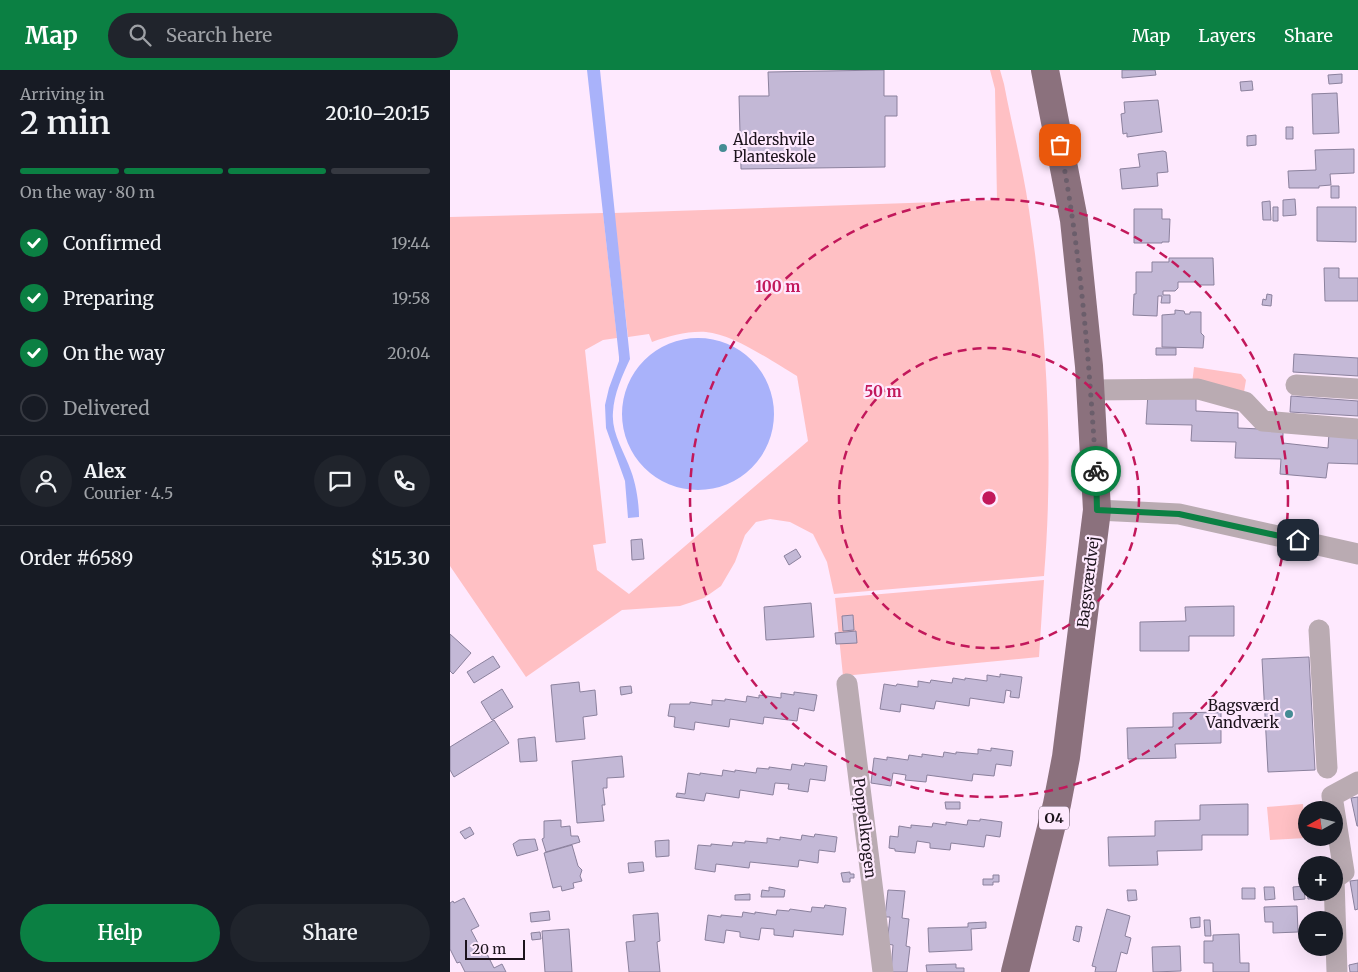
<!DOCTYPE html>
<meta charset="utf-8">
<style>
:root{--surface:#171b24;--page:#20242c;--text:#f1f3f6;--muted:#9ea1a6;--line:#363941;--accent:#0b8043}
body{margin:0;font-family:Merriweather,serif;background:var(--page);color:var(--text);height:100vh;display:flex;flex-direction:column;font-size:19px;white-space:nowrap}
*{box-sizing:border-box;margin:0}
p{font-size:16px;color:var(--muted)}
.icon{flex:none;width:28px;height:28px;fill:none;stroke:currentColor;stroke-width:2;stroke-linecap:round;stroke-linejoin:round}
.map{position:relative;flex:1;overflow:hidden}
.sheet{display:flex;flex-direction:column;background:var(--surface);width:450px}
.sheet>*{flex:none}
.needle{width:32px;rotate:262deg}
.buttons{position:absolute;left:848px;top:731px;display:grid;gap:10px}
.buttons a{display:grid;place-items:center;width:45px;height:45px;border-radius:50%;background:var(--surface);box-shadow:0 5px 20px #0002;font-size:25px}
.scale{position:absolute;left:15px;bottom:12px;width:60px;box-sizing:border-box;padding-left:5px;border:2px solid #1c131c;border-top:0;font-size:14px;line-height:18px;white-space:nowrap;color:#1c131c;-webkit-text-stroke:4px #fee9fe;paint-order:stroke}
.pin{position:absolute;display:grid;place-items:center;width:42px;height:42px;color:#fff;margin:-21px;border-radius:10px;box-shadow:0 2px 8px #0006}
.courier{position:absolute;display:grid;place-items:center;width:50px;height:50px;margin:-25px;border:4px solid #0b8043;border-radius:50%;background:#fff;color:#222;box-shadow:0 1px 6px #0007}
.head em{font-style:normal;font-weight:600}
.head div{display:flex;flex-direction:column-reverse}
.head{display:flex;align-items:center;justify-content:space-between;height:85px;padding:0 20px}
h1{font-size:32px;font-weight:600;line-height:38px}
.bar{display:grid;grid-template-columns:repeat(4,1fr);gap:8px 5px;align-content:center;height:60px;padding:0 20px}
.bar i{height:6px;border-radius:4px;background:var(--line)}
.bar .on{background:var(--accent)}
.bar p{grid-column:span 4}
.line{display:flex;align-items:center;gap:12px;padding:0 20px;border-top:1px solid var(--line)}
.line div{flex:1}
.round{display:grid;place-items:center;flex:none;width:52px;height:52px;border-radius:26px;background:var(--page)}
ol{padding:0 20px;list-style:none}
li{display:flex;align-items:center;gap:15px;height:55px}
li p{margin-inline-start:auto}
li .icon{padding:5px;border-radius:50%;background:var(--accent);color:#fff;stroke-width:4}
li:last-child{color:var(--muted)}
li i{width:28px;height:28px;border:2px solid var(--line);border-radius:50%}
.primary-button{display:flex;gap:10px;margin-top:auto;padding:10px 20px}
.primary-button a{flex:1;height:58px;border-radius:30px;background:var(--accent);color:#fff;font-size:20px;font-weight:600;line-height:58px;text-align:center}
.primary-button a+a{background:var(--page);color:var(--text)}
header{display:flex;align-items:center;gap:30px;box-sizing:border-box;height:70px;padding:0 25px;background:var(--accent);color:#fff}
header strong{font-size:24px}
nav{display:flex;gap:28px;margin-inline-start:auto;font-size:18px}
.search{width:350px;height:45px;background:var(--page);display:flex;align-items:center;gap:12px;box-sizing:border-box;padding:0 18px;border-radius:28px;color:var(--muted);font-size:19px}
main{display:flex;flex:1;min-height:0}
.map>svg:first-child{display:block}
</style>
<header>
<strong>Map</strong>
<div class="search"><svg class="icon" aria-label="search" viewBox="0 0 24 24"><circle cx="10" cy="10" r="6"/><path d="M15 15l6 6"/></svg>Search here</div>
<nav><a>Map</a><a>Layers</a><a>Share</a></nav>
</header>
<main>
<section class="sheet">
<div class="head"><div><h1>2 min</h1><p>Arriving in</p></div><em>20:10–20:15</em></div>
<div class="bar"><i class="on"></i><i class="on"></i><i class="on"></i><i></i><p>On the way · 80 m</p></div>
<ol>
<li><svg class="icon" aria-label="check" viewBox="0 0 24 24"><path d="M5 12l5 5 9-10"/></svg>Confirmed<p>19:44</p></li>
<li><svg class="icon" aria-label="check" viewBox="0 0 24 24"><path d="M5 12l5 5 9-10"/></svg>Preparing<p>19:58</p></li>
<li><svg class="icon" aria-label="check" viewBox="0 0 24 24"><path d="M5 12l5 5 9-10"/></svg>On the way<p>20:04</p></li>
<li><i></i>Delivered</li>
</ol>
<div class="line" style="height:90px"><a class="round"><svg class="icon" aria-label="person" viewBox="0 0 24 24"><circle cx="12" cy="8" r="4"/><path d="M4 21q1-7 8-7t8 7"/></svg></a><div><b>Alex</b><p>Courier · 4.5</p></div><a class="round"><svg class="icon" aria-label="chat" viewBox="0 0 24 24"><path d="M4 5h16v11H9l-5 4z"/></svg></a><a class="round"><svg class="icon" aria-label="phone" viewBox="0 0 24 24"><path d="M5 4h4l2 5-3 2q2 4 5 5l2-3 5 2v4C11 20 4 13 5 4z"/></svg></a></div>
<div class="line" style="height:65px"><div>Order #6589</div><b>$15.30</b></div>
<div class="primary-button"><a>Help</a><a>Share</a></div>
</section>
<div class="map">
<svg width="908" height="902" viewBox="0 0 908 902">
<rect width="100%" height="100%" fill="#fee9fe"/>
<path fill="#ffc0c4" d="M540 0H550L554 14C562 56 573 98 579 140 597 261 604 384 594 506L384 524 377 492 363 464 340 452 320 449 306 452 295 465 285 492 271 516 254 528 230 536 172 540 76 607 0 496V147L153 143 167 268 153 270 135 280 156 473 143 475 147 500 179 524 358 371 347 306C323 292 283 264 256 262 237 261 220 266 202 272L199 264 178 267 164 143 547 130 545 19Z
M744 297 791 304 796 310 794 322 742 314Z
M594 510 589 587 393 606 385 528Z
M853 734 856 768 820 770 817 737Z"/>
<path fill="#a9b2fa" d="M137 0H150L180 289C172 306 164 324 163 342 161 363 174 381 181 401 186 414 189 433 189 447L178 448 175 411 156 358 155 335 159 318 169 291V287Z
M172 344a76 76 0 1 1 152 0a76 76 0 1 1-152 0Z"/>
<path fill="#c3b8d6" stroke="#8b819d" d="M434 0V26H447V46H435V97L291 99 289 26H319L318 2Z
M672 0H705L706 5 672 8Z
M892 4V13L879 14 878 5Z
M802 11 803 20 791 21 790 12Z
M887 23 889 63 863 64 862 24Z
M708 30 712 62 677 67V63L673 64 671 44 675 43 674 32Z
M836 57H843V69H836Z
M806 65V75L797 76V66Z
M904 79V103L880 104 881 115 869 116V118H839L838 101 866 100 865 80Z
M713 81 716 82 718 102 707 103 708 116 672 119 670 99 690 97 688 84Z
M881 116H889V128H881Z
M845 129 846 145 833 146V130Z
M820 131 821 150H813L812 132Z
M823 137H828V151H823Z
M867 137H906V172L867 171Z
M684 139H712V149H720L719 172H712V173H684Z
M719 188H763L764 215H747V212H728V218L725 221H713V225H720V233H711L712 226H708L707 246 683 245 684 224H686V202H702V192H719Z
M874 198H889V208H908V231H875Z
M817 224 822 225 821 236 812 235 813 229 816 230Z
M725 240 734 241 735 244H740V242H751V263L754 266 753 278 712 277V245L725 244Z
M706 278H726V285H706Z
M844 284 908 288V306L843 302Z
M698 323 746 325V341L788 343V358L833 360V373L878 378 879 363 908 365V394L878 393 876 408 830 404 831 389 785 388 786 372 741 371 742 355 696 354Z
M841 326 908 331V346L840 342Z
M192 469 194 489 182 490 181 470Z
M346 479 351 487 339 495 334 486Z
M361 533 364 567 316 570 314 537Z
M784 536V566H739V581H690V552L736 551 735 537Z
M403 545 404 560 393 561 392 546Z
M406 561 407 573 386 574 385 563Z
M0 564 21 583 3 604 0 601Z
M43 586 50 597 24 613 17 602Z
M859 587 865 700 818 702 812 589Z
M550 604 572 607 569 628 560 627 561 621 556 620 554 633 520 628 519 636 486 631 484 639 451 634 450 642 430 639 434 614 446 616 447 614 468 617V611L480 613 481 610 502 613 503 608 515 610V608L537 611V605L550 607Z
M129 612 130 622 145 620 147 645 133 647 135 669 106 672 101 615Z
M181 616 182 623 171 625 170 617Z
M52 619 63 637 42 650 31 632Z
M344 622 367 625 364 641 349 638 347 651 314 647 313 654 280 649 279 657 245 652 244 660 224 657 225 647 218 646 220 634H240V632L262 635V630L275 631V629L296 632 297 626 309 628V625L331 628V623L344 625Z
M771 642V673L725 674 726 688 678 689 677 658 723 657V643Z
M44 650 59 673 4 707 0 700V677Z
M85 667 87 691 70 692 68 669Z
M541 678 563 681 561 696 546 694 544 706 523 704 522 711 477 705 476 712 455 710 456 705 443 703 441 716 421 713 424 688 437 690V687L458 690 459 685 472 687V684L493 687 494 682 506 684V682L528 684V679L541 681Z
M172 686 174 707 157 708V718H153L155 735H152L154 751 127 753 122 691Z
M355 693 377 696 375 711 360 709 358 722 338 719 339 714 325 713 323 725 290 720 289 728 256 723 254 731 226 727 227 723 235 724 238 703 250 705V703L272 706 273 700 285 702V700L306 703 307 698 319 699V697L341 700 342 694 354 696Z
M908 727V756H907L901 728Z
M495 732H510V739H496Z
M798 734V765H752V780L707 781 708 795 659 796 658 767 705 766V751L750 750V735Z
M530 749 552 752 550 767 536 765 534 777 501 773 500 780 480 778V773L467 771 465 783 445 781V779L439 778 440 766 448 767 449 756 461 758V755L482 757 483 753 496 755V752L517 755 518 750 530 751Z
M111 750V757L120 756 121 766H128L130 772 96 782 92 769 94 768V751Z
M20 757 24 764 15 769 10 762Z
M365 764 387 767 385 782 369 780 368 793 349 790 348 797 300 792 299 798 266 794 265 802 245 799 248 775 261 776V774L282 776 283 772 295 773V771L317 773V768L330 770V767L351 770 352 765 364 767Z
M85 769 88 780 67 786 63 774 69 770Z
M219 770V786L206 787 205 771Z
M122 775 128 796 132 800 130 806 132 811 123 813 124 818 112 821 111 816 103 818 94 783Z
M193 792 194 801 179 803 178 793Z
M400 802V804H404V808H400V812H393L391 803Z
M543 805H549V812H543V815H533V809H543Z
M908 810V839L905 840 900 811Z
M854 816 855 829 844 830 843 817Z
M319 817 335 820 334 827H311L312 820 319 821Z
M814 817H824L825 829 815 830Z
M792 818H805V829H792Z
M438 820 455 821 452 848 459 849 456 876 460 877 457 902H441L443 875 437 874 440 847H435Z
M677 820H686L687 830 678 831Z
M857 822H868V828L858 829Z
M300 824V830H285V825Z
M14 828 29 856 21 860 30 877 33 876 44 898 52 894 56 902H15L10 892 7 893 0 879V833L3 831 4 833Z
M375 835 396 838 393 865 344 860 343 867 324 865V859L311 858 309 870 290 867V862L276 860 274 873 255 870 258 845 271 847V845L292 847 293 842 305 844V842L326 845 327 840 339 841 340 839 361 842 362 837 374 838Z
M847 836 848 862 823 863V852H815L814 837Z
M657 839 680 846 675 866 681 868 677 884 671 882 666 902H645L646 897 642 896Z
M99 841 100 850 81 852 80 843Z
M208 843 210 871 207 872 210 902H179L176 872 185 871 183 845Z
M750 847V857L741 858 740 848Z
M754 850H760L761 866H755Z
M536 852V858L521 859 522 880 479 882 478 858 518 857V853Z
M626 856 632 857 629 872 623 870Z
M119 859 122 902H95L92 861Z
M90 862 91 869 82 870 81 863Z
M789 864 790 893H799V902H763V893H754V871H763V865Z
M730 876 731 901 703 902 702 877Z
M908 893V902H900L899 895Z
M506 894V898H514V902H477L476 895Z"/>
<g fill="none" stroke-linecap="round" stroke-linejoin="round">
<path stroke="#baabb2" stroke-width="21" d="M846 315 908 319
M641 320 748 319 795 332 813 351 908 359
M647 440 729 444 908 484
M869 560 877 698
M397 614 433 902
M887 902 884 809 894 802 882 726 908 712"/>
<path stroke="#8b717d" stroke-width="28" d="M565 902 607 734 616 687 647 440 639 296 624 150 595 0"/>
</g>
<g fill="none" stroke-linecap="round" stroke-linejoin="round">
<path stroke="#6b5e6b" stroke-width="5" stroke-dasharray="0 9" d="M610 75C631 183 639 292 646 401"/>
<path stroke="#0b8043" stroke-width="6" d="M646 401 647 440 729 444 848 470"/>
</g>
<g fill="none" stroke="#c2185b" stroke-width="2.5" stroke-dasharray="9 6">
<circle cx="539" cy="428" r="150"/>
<circle cx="539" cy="428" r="299"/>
</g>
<g fill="#458c94" stroke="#fee9fe" stroke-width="2">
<circle cx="273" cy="78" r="5"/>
<circle cx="839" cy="644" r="5"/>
</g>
<g text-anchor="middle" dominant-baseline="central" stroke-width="4.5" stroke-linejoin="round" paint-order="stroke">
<rect fill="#fee9fe" stroke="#605360" stroke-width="1" x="589" y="736.5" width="30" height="23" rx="4"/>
<g font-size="14" font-weight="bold" fill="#1c131c">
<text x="604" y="748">O4</text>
</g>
<g font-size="15" fill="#1c131c" stroke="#fee9fe" text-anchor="start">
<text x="283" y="69">Aldershvile<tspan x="283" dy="17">Planteskole</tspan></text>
<text x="829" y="635" text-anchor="end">Bagsværd<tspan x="829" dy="17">Vandværk</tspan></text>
</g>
<g font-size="15" fill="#1c131c" stroke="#fee9fe">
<text transform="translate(638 512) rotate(-83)">Bagsværdvej</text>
<text transform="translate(415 758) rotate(83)">Poppelkrogen</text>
</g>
</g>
<circle cx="539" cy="428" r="8" fill="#c2185b" stroke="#fee9fe" stroke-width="2.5"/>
<g font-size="15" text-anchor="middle" font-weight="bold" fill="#c2185b" stroke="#fee9fe" stroke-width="4.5" stroke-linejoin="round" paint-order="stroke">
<text x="328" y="222">100 m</text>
<text x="433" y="327">50 m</text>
</g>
</svg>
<div class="buttons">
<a><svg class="needle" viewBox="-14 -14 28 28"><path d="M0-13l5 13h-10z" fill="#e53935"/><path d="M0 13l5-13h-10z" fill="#9ea1a6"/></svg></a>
<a>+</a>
<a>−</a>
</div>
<div class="scale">20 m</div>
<div class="pin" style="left:610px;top:75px;background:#ea580c"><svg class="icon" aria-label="bag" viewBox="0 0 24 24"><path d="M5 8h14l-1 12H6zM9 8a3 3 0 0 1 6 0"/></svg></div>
<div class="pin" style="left:848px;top:470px;background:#1f2937"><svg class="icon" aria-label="home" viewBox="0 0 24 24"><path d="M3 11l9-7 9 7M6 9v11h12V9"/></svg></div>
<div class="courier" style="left:646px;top:401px"><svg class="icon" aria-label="bike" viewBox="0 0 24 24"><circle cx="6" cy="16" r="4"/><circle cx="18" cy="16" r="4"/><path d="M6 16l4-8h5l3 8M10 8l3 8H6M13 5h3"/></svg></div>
</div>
</main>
